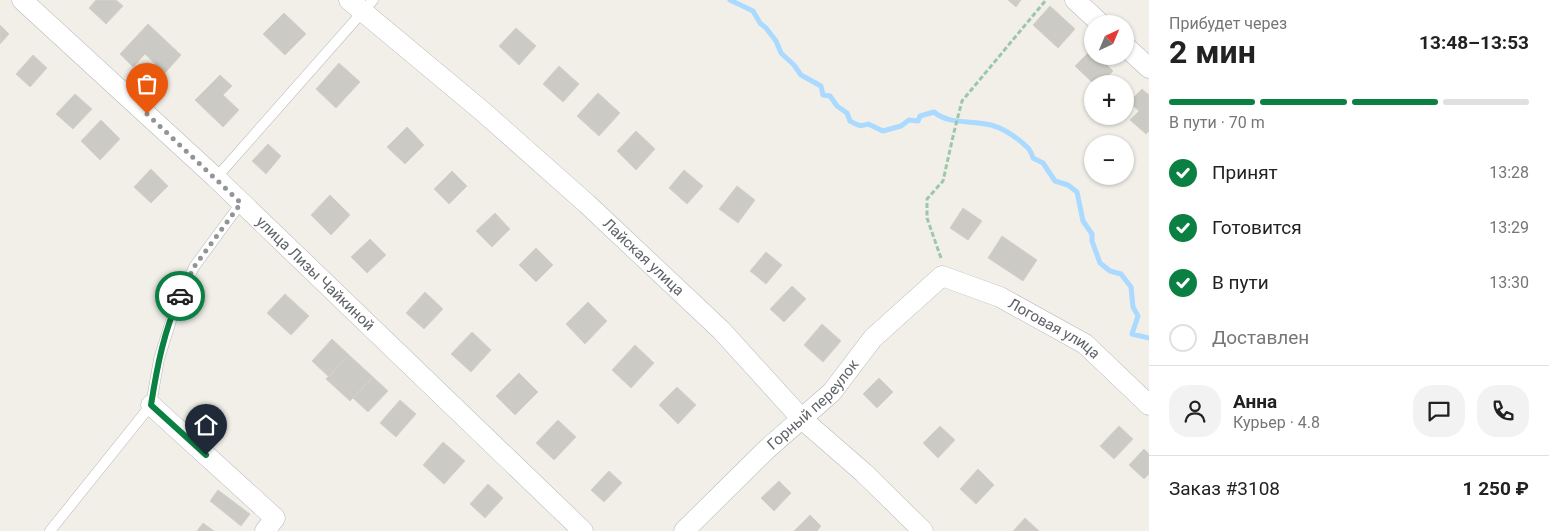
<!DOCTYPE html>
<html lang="ru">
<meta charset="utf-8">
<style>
:root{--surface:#fff;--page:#f2f2f2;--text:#222;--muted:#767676;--line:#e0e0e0;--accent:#0b8043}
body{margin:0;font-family:Roboto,sans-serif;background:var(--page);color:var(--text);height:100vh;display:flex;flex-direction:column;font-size:19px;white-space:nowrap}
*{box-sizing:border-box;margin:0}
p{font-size:16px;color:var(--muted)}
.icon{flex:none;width:28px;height:28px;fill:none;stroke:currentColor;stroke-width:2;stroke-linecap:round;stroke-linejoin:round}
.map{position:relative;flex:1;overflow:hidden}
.details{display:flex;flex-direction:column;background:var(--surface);width:400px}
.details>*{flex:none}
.needle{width:32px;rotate:44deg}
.controls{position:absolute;left:1084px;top:15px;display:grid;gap:10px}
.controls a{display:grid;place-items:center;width:50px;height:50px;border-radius:50%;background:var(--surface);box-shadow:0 1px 4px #0004;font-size:25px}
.pin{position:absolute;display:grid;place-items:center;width:42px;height:42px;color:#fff;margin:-51px -21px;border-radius:50% 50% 50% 0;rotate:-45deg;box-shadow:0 0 5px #0007}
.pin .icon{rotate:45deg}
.courier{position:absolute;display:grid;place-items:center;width:50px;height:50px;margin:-25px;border:4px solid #0b8043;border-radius:50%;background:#fff;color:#222;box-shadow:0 1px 6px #0007}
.summary em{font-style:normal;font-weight:700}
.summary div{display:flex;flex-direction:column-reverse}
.summary{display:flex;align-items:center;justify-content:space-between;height:85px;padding:0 20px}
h1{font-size:32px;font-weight:700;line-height:38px}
.bar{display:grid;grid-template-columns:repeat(4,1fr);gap:8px 5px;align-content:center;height:60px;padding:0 20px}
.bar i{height:6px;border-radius:4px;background:var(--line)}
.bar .selected{background:var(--accent)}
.bar p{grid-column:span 4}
.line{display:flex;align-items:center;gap:12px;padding:0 20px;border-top:1px solid var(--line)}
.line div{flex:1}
.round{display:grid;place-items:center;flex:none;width:52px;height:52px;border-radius:20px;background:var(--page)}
ol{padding:0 20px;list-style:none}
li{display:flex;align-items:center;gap:15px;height:55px}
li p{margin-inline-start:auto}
li .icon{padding:5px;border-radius:50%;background:var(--accent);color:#fff;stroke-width:4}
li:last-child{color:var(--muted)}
li i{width:28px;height:28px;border:2px solid var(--line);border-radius:50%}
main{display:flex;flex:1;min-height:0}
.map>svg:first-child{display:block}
</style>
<main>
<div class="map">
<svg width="1149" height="531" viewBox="0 0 1149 531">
<rect width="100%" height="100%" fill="#f1efe8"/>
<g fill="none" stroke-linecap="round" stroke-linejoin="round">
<path stroke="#aadaff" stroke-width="5" d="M730 0 753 11 760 23 766 28 776 41 781 53 794 65 801 75 821 86 823 95 830 96 837 106 847 113 850 121C857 125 860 127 868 124L883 131 901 126 909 120 918 121 920 116 934 112C949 125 972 120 991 125 1002 128 1010 133 1019 140 1026 146 1031 149 1033 158L1043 163 1055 181 1068 185 1077 192 1083 221 1092 234V241L1100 263 1110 271 1121 274 1131 287 1133 307 1138 316 1132 334 1149 338"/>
</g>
<path fill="#cccac5" stroke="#d6d1c6" d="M96 0H116L123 6 106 24 89 8Z
M1008 0H1021L1016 7Z
M1050 6 1075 29 1058 48 1033 25Z
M284 13 306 34 285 55 263 34Z
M148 24 181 55 165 73 145 54 133 67 120 54Z
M0 25 9 34 0 44Z
M516 28 536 46 519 65 499 46Z
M1091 50 1092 51V56H1098L1113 71 1101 84H1094L1075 66Z
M33 55 47 68 30 87 16 74Z
M339 63 360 82 336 108 316 89Z
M559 66 579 84 563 102 543 84Z
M220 75 232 86 223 95 239 110 223 127 195 100Z
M1142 89 1149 95V131L1146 134 1130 120 1139 111 1129 102Z
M598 93 620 113 599 136 577 116Z
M75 94 92 109 73 129 56 114Z
M101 120 120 139 100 160 81 141Z
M407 127 424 145 405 164 387 147Z
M636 131 655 149 636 170 617 151Z
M268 144 281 156 266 174 252 161Z
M151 169 168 186 151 203 134 187Z
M684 170 703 186 687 204 669 188Z
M452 171 467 186 449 204 434 189Z
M737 186 755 200 738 223 719 209Z
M330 195 350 215 331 235 311 215Z
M963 208 982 221 968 240 950 228Z
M495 213 510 229 492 247 476 231Z
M1002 236 1037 260 1023 281 988 258Z
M370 239 386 255 367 273 351 257Z
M536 248 553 265 536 282 519 265Z
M766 252 782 265 766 284 750 271Z
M792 286 806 299 784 322 770 309Z
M425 292 443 309 424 329 406 313Z
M285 294 309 316 291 335 267 313Z
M588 302 607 321 585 344 566 324Z
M822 324 841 341 823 362 804 345Z
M472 332 491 350 471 372 451 354Z
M332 339 349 355 329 377 312 361Z
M635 345 654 363 631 388 612 370Z
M349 355 373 377 350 401 326 379Z
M519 373 538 392 515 415 496 396Z
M373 377 388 391 368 412 353 398Z
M879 378 893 392 877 408 863 394Z
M677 387 696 405 678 424 659 405Z
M400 400 416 414 396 437 380 423Z
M558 420 576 437 554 460 536 443Z
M940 426 955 440 938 458 923 443Z
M1119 426 1133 439 1114 459 1100 446Z
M443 442 465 461 444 484 423 465Z
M1144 449 1149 454V474L1144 479 1129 465Z
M978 469 994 485 976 504 960 489Z
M609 471 622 483 604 502 591 490Z
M779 481 791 493 774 511 761 498Z
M488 484 503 498 485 518 470 504Z
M218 490 250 514 241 526 210 501Z
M810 515 821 526 817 531H794Z
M1025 518 1039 531H1013Z
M203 523 214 531H197Z"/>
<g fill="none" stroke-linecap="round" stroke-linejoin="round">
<defs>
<path id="lane" d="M216 178 373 0
M50 531 151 405 159 359 175 308 194 267 241 203"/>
<g id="street">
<path id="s1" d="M22 0 216 178 583 531"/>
<path id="s2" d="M349 0 481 110 586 203 721 330 802 419 864 473 923 531"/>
<path d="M1075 0 1101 24"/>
<path d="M1125 46 1149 68"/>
<path d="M151 405 275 518 265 531"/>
<path id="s3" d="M684 531 767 449 832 392 873 338 942 276 1000 297 1085 344 1149 405"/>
</g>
</defs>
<use href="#lane" stroke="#b5b8bc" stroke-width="11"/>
<use href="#street" stroke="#b5b8bc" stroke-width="21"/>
<path stroke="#9cc7a9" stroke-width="3" stroke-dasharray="5 2.5" stroke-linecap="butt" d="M941 258 927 218V199L943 181 954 132 962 101 1046 0"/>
<use href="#lane" stroke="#fff" stroke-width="10"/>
<use href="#street" stroke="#fff" stroke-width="20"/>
</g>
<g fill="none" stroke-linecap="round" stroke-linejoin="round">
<path stroke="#929495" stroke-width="5" stroke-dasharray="0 9" d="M147 114 241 203 194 267 180 296"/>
<path stroke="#0b8043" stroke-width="6" d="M180 296C164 330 157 367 151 405L206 455"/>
</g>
<g text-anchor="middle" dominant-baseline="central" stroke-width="4" stroke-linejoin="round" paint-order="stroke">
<g font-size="15" fill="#5f6368" stroke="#fff">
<text stroke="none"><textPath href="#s2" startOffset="391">Лайская улица</textPath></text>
<text stroke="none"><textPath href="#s1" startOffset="401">улица Лизы Чайкиной</textPath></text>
<text stroke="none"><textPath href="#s3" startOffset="488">Логовая улица</textPath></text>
<text stroke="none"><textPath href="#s3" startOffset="181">Горный переулок</textPath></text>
</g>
</g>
</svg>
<div class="controls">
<a><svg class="needle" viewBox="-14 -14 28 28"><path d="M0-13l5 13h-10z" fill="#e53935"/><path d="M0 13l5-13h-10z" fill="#767676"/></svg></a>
<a>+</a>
<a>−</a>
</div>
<div class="pin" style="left:147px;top:114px;background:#ea580c"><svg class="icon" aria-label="bag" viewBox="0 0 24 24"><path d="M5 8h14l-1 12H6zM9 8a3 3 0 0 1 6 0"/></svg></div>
<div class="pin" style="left:206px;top:455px;background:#1f2937"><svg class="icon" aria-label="home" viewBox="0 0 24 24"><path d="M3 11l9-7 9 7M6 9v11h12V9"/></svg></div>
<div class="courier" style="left:180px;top:296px"><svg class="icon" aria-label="car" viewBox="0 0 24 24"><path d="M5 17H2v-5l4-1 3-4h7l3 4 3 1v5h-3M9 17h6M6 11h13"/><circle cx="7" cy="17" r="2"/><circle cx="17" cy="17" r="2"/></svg></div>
</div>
<section class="details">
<div class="summary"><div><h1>2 мин</h1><p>Прибудет через</p></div><em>13:48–13:53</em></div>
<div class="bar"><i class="selected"></i><i class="selected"></i><i class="selected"></i><i></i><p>В пути · 70 m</p></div>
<ol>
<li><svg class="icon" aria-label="check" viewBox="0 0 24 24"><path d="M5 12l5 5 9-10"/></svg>Принят<p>13:28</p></li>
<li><svg class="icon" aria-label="check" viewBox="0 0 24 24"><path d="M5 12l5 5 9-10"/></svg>Готовится<p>13:29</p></li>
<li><svg class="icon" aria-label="check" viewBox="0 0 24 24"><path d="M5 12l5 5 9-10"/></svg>В пути<p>13:30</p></li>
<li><i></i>Доставлен</li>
</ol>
<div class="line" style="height:90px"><a class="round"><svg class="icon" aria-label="person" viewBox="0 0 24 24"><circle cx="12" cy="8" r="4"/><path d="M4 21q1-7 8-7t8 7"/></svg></a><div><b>Анна</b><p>Курьер · 4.8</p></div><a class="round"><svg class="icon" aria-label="chat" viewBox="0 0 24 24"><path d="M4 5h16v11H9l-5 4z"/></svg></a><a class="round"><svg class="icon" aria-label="phone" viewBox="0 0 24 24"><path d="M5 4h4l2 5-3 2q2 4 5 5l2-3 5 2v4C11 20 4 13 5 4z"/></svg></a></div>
<div class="line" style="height:65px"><div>Заказ #3108</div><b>1 250 ₽</b></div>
</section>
</main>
